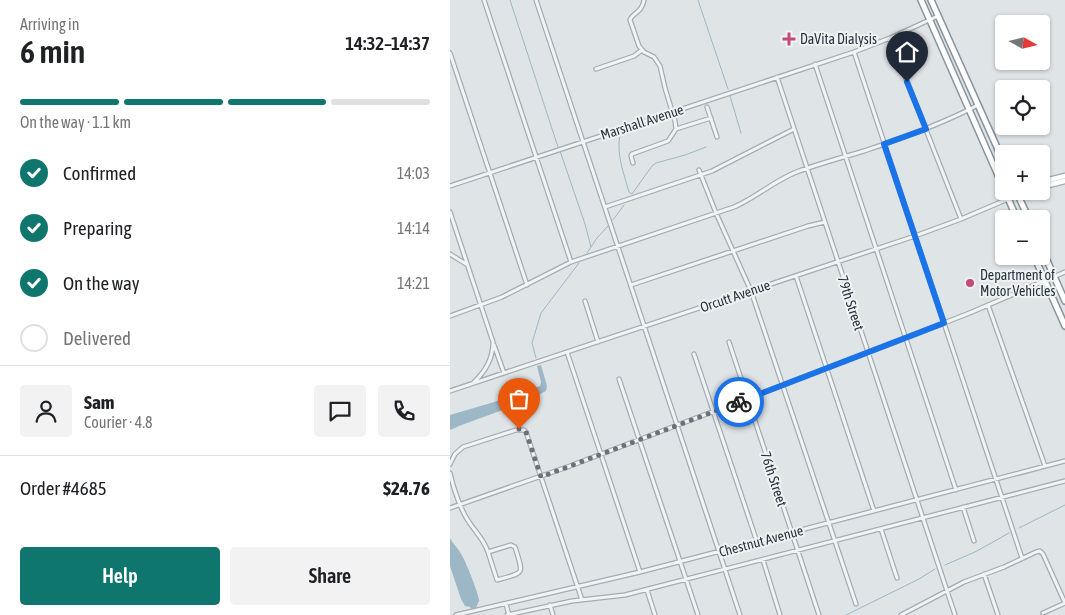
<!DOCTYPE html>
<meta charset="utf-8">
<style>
:root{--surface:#fff;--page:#f2f2f2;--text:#202124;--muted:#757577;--line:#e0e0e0;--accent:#0f766e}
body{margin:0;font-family:"Asap Condensed",sans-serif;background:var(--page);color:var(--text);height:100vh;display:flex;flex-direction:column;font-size:19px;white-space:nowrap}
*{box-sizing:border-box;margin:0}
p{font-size:16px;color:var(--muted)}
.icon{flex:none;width:28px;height:28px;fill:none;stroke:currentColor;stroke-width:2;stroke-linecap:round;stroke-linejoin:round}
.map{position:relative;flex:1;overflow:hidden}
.sheet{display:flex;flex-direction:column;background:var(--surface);width:450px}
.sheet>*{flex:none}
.needle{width:32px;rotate:98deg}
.controls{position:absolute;left:545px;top:15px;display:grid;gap:10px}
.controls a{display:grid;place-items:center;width:55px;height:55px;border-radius:5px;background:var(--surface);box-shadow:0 1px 4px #0004;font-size:25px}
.pin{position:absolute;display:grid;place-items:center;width:42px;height:42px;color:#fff;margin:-51px -21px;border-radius:50% 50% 50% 0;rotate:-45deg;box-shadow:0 0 5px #0007}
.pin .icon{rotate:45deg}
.courier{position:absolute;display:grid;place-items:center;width:50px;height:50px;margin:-25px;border:4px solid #1a73e8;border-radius:50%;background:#fff;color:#222;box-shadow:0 1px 6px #0007}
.summary em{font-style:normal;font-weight:600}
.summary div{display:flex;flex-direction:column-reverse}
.summary{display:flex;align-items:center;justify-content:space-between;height:85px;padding:0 20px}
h1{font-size:32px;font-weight:600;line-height:38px}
.bar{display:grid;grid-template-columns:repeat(4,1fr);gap:8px 5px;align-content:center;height:60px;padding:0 20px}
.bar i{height:6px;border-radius:4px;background:var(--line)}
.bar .current{background:var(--accent)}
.bar p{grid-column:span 4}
.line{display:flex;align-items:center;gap:12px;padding:0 20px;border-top:1px solid var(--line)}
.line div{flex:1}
.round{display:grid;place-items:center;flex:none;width:52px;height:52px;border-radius:5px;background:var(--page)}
ol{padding:0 20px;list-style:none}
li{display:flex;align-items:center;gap:15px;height:55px}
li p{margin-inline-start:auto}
li .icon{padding:5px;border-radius:50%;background:var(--accent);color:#fff;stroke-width:4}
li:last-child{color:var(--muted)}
li i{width:28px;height:28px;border:2px solid var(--line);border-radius:50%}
.button{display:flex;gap:10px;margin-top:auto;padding:10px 20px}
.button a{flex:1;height:58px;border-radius:5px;background:var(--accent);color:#fff;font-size:20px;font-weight:600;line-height:58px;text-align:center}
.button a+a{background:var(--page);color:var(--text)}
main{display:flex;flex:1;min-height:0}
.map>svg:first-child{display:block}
</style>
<main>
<section class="sheet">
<div class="summary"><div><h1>6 min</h1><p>Arriving in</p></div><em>14:32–14:37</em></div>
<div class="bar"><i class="current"></i><i class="current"></i><i class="current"></i><i></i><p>On the way · 1.1 km</p></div>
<ol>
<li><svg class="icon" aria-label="check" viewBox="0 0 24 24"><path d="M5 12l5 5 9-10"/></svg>Confirmed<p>14:03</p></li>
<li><svg class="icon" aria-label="check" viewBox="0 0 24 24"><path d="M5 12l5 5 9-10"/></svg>Preparing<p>14:14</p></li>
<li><svg class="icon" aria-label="check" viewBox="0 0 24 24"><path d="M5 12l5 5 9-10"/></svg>On the way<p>14:21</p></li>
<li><i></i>Delivered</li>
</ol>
<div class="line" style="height:90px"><a class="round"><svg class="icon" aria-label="person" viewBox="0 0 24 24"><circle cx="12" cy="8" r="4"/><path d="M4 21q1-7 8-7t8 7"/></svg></a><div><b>Sam</b><p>Courier · 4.8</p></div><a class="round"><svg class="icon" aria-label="chat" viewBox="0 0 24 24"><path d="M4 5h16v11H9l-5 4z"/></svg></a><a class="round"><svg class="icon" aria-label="phone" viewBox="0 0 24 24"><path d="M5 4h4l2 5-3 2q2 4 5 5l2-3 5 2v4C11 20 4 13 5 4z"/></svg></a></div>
<div class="line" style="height:65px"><div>Order #4685</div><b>$24.76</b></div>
<div class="button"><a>Help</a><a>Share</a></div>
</section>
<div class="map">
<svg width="615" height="615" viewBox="0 0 615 615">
<rect width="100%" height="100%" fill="#dfe4e7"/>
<path fill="#9cb7c5" d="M91 365 97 386 96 391 77 401 9 426 0 430V415L41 403 90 386 91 382 87 366Z
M0 538C3 544 8 548 11 554 15 559 30 597 29 601 28 603 27 605 26 608L21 609 20 607 15 606 11 599 0 566Z"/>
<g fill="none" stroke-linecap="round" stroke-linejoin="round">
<path stroke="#9cb7c5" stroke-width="1" d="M60 0 108 147
M248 0 278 89
M280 96 291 133
M170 135C166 154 174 174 179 192L182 194 202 166 206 163 235 155 256 147
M110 151 135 224 141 247
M163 220 174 205
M137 253 147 238 158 226
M86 358 82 343 91 313 129 263
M569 528 615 505
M495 565 525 552 559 533
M396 615 469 579 485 569"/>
<defs>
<path id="minor" d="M34 0 121 262
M86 0 290 615
M440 38 511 219
M404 52 572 558
M0 53 77 285
M365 64 506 490
M146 69 184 56 192 50
M327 77 505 615
M257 107 267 137
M226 129 261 118
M183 163 181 156 182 154 218 141 226 129 225 121 215 88 210 66 204 57 194 52 189 46 180 20C182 13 192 13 194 0
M249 170 266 213 301 291 406 604
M0 186 404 52 440 38 488 16
M155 207 262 171 344 129
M0 212 43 342C43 358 36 371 24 382
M0 254 16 264
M346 276 424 511
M181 285 358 226 375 222
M135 301 148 342
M538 305 595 466
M0 316 52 297 121 262 284 207C305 198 323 182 344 173 367 164 391 158 414 151 453 138 492 124 528 105
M279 342 369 615
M44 345 54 373
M117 352 190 572
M244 354 307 542
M169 379 248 615
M0 391 465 236 511 219 558 199
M0 464 5 454 13 447 66 430H74L76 432 132 600
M0 473C3 487 11 511 19 522 26 533 33 538 38 552
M513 507 524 541
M0 508 120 466 456 338 522 312 615 272
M431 529 447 578
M61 545 65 547C74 576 75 572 47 580L38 552Z
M313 560 330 615
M534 574 548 615
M197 590 205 615
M56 604 59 615
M100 605 103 615
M593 613 615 603
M6 615 190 572 615 461
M57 615 122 601 175 595 615 481
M451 615 514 582 554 567 586 552 590 551 593 554 615 603"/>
<path id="major" d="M591 182 615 176
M591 187 615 181
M569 194 581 191
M558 199 568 194 571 191"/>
<path id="highway" d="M471 0 554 189
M481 0 554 163
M555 191 567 219
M566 191 579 219
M591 247 615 301
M584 256 615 326"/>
</defs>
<use href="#minor" stroke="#a5acb1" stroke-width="5.5"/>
<use href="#major" stroke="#9faab2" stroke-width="7"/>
<use href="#highway" stroke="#87949d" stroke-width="8"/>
<use href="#minor" stroke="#f1f4f6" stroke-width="3"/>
<use href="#major" stroke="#fff" stroke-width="4.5"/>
<use href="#highway" stroke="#fff" stroke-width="5"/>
</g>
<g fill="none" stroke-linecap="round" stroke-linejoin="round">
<path stroke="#697278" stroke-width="5" stroke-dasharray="0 9" d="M69 429 74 430 76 432 91 477 289 402"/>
<path stroke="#1a73e8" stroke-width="6" d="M289 402 494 323 434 144 476 129 457 82"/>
</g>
<g fill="#c44c74" stroke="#eef2f5" stroke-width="2">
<path d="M336.5 31.5h5v5h5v5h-5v5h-5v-5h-5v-5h5z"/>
<circle cx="520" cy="283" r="5"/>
</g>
<g text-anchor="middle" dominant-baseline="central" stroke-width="4" stroke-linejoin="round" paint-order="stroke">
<g font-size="14" fill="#29343d" stroke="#eef2f5" text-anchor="start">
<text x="350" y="39">DaVita Dialysis</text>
<text x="530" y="275">Department of<tspan x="530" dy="16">Motor Vehicles</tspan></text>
</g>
<g font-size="14" fill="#29343d" stroke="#eef2f5">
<text transform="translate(192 122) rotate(-18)">Marshall Avenue</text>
<text transform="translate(285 296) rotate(-19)">Orcutt Avenue</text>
<text transform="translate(401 303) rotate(72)">79th Street</text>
<text transform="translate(324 479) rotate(72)">76th Street</text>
<text transform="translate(311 541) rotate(-15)">Chestnut Avenue</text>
</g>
</g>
</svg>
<div class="controls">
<a><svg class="needle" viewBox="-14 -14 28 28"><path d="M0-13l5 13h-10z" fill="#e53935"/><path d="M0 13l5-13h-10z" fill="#757577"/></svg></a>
<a><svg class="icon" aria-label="locate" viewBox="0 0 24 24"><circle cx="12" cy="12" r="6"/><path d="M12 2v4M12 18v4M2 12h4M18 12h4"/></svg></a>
<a>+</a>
<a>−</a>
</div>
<div class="pin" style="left:69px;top:429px;background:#ea580c"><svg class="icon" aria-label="bag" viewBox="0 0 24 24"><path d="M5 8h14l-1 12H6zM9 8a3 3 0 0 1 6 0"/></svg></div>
<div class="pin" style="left:457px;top:82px;background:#1f2937"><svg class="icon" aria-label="home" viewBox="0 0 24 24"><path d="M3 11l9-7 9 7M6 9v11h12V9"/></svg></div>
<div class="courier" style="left:289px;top:402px"><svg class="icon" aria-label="bike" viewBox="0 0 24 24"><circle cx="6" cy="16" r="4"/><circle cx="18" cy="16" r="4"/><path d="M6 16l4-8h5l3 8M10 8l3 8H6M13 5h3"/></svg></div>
</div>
</main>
